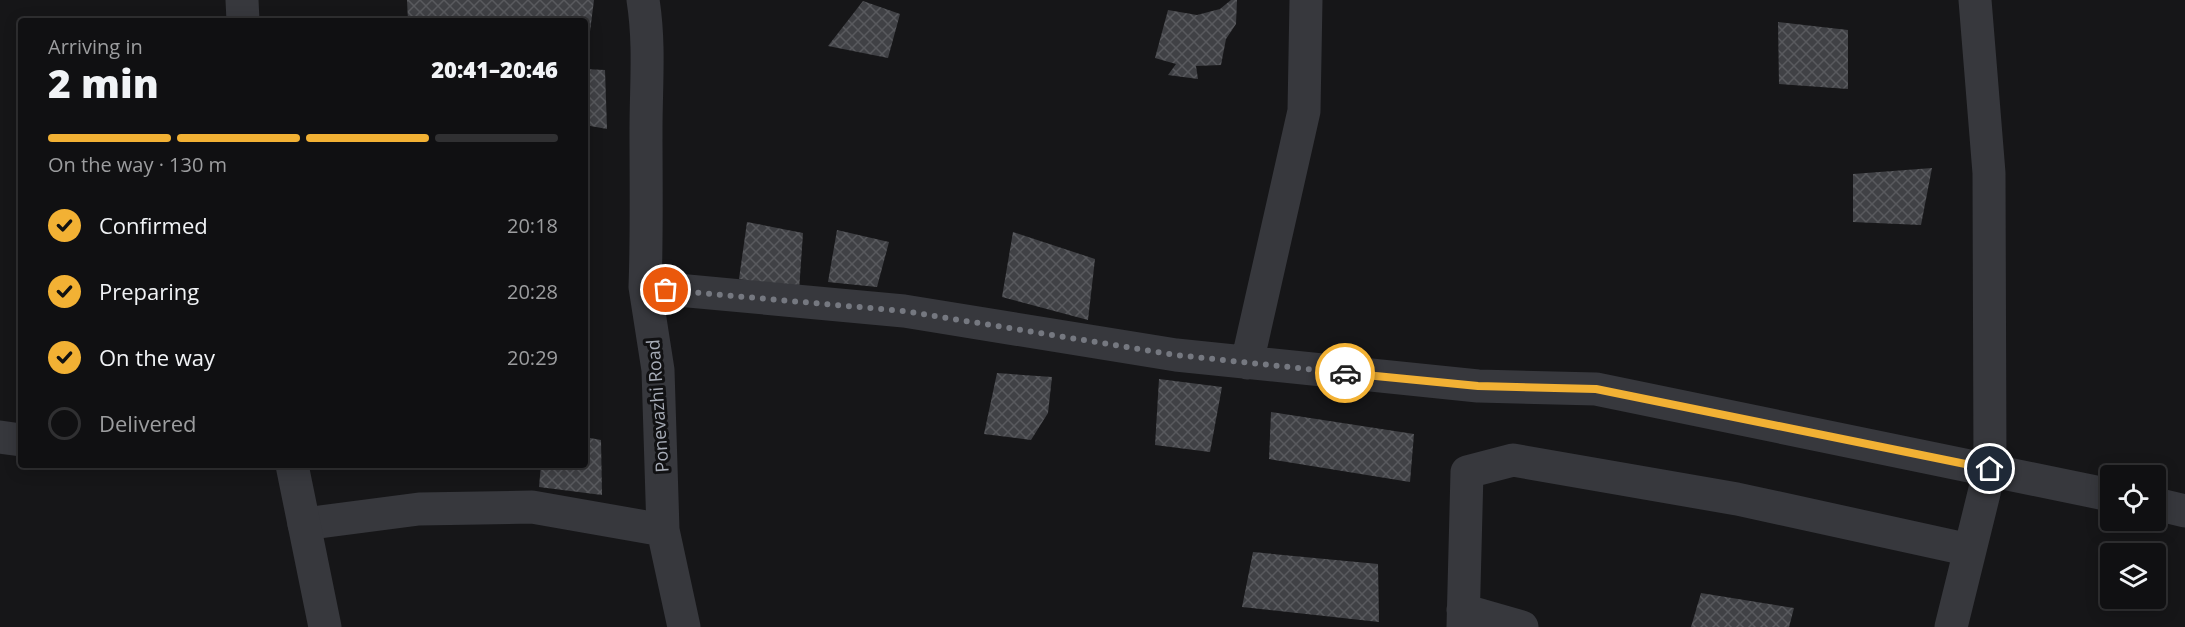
<!DOCTYPE html>
<meta charset="utf-8">
<style>
:root{--surface:#101012;--page:#19191b;--text:#f1f3f6;--muted:#9c9d9f;--line:#303032;--accent:#f2b134}
body{margin:0;font-family:"Open Sans",sans-serif;background:var(--page);color:var(--text);height:100vh;display:flex;flex-direction:column;font-size:22px;white-space:nowrap}
*{box-sizing:border-box;margin:0}
p{font-size:20px;color:var(--muted)}
.icon{flex:none;width:33px;height:33px;fill:none;stroke:currentColor;stroke-width:2;stroke-linecap:round;stroke-linejoin:round}
.map{position:relative;flex:1;overflow:hidden}
.panel{position:absolute;left:18px;top:18px;width:570px;height:450px;display:flex;flex-direction:column;background:var(--surface);border-radius:6px;box-shadow:0 3px 15px #0003,0 0 0 2px var(--line)}
.panel>*{flex:none}
.tools{position:absolute;left:2100px;top:465px;display:grid;gap:12px}
.tools a{display:grid;place-items:center;width:66px;height:66px;border-radius:6px;background:var(--surface);box-shadow:0 3px 15px #0003,0 0 0 2px var(--line);font-size:30px}
.pin{position:absolute;display:grid;place-items:center;width:51px;height:51px;color:#fff;margin:-26px;border:3px solid #fff;border-radius:50%;box-shadow:0 2px 6px #0007}
.courier{position:absolute;display:grid;place-items:center;width:60px;height:60px;margin:-30px;border:4px solid #f2b134;border-radius:50%;background:#fff;color:#222;box-shadow:0 2px 8px #0007}
.summary em{font-style:normal;font-weight:800}
.summary div{display:flex;flex-direction:column-reverse}
.summary{display:flex;align-items:center;justify-content:space-between;height:102px;padding:0 30px}
h1{font-size:39px;font-weight:800;line-height:45px}
.bar{display:grid;grid-template-columns:repeat(4,1fr);gap:9px 6px;align-content:center;height:72px;padding:0 30px}
.bar i{height:8px;border-radius:4px;background:var(--line)}
.bar .selected{background:var(--accent)}
.bar p{grid-column:span 4}
ol{padding:0 30px;list-style:none}
li{display:flex;align-items:center;gap:18px;height:66px}
li p{margin-inline-start:auto}
li .icon{padding:6px;border-radius:50%;background:var(--accent);color:#111;stroke-width:4}
li:last-child{color:var(--muted)}
li i{width:33px;height:33px;border:3px solid var(--line);border-radius:50%}
.map>svg:first-child{display:block}
</style>
<div class="map">
<svg width="2185" height="627" viewBox="0 0 2185 627">
<defs>
<pattern id="building-cross-hatch" width="8" height="8" patternUnits="userSpaceOnUse" patternTransform="scale(1.5)"><rect width="8" height="8" fill="#404145"/><path d="M0 0l8 8M0 8l8-8" fill="none" stroke="#595a5e"/></pattern>
</defs>
<rect width="100%" height="100%" fill="#161618"/>
<path fill="url(#building-cross-hatch)" d="M407 0H594L587 55H585V21H408Z
M1231 0H1237L1236 24 1226 39 1221 65 1196 66 1198 79 1168 75 1176 64 1155 58 1168 10 1197 15 1220 9Z
M863 1 900 14 888 58 828 46Z
M1778 22 1848 30V89L1779 84Z
M585 69 605 70 607 129 585 125Z
M1932 168 1921 225 1853 222V174Z
M747 222 803 233 799 291 739 279Z
M837 230 889 242 877 287 828 282Z
M1013 232 1095 259 1088 320 1002 297Z
M997 373 1052 377 1048 413 1031 440 984 434Z
M1159 379 1222 387 1210 452 1155 445Z
M1271 412 1414 434 1410 482 1269 459Z
M585 437 601 440 602 495 539 487 541 465H585Z
M1253 552 1378 564 1379 622 1242 607Z
M1701 593 1794 608 1789 627H1691Z"/>
<g fill="none" stroke-linecap="round" stroke-linejoin="round">
<path stroke="#37383d" stroke-width="33" d="M643 0C650 44 646 86 646 130 646 182 647 235 645 287
M1247 363 1304 111 1306 0
M0 437 21 440
M2156 504 2185 511
M304 524 419 509 532 507 663 530 658 370 645 287 904 311 1176 355 1478 386 1596 389 2110 495
M663 530 684 627
M1463 610 1522 627
M1463 627 1467 472 1513 460 1737 499 1970 550
M1951 627 1990 469 1989 173 1975 0"/>
<path stroke="#37383d" stroke-width="33" d="M242 0 243 21
M292 465 325 627"/>
</g>
<g fill="none" stroke-linecap="round" stroke-linejoin="round">
<path stroke="#757880" stroke-width="6" stroke-dasharray="0 10.8" d="M666 290 904 311 1176 355 1345 373"/>
<path stroke="#f2b134" stroke-width="8" d="M1345 373 1478 386 1596 389 1990 469"/>
</g>
<g text-anchor="middle" dominant-baseline="central" stroke-width="6" stroke-linejoin="round" paint-order="stroke">
<g font-size="18" fill="#a8adb8" stroke="#111113">
<text transform="translate(657 406) rotate(-94)">Ponevazhi Road</text>
</g>
</g>
</svg>
<div class="tools">
<a><svg class="icon" aria-label="locate" viewBox="0 0 24 24"><circle cx="12" cy="12" r="6"/><path d="M12 2v4M12 18v4M2 12h4M18 12h4"/></svg></a>
<a><svg class="icon" aria-label="layers" viewBox="0 0 24 24"><path d="M12 4l9 5-9 5-9-5zM3 14l9 5 9-5"/></svg></a>
</div>
<div class="pin" style="left:666px;top:290px;background:#ea580c"><svg class="icon" aria-label="bag" viewBox="0 0 24 24"><path d="M5 8h14l-1 12H6zM9 8a3 3 0 0 1 6 0"/></svg></div>
<div class="pin" style="left:1990px;top:469px;background:#1f2937"><svg class="icon" aria-label="home" viewBox="0 0 24 24"><path d="M3 11l9-7 9 7M6 9v11h12V9"/></svg></div>
<div class="courier" style="left:1345px;top:373px"><svg class="icon" aria-label="car" viewBox="0 0 24 24"><path d="M5 17H2v-5l4-1 3-4h7l3 4 3 1v5h-3M9 17h6M6 11h13"/><circle cx="7" cy="17" r="2"/><circle cx="17" cy="17" r="2"/></svg></div>
<section class="panel">
<div class="summary"><div><h1>2 min</h1><p>Arriving in</p></div><em>20:41–20:46</em></div>
<div class="bar"><i class="selected"></i><i class="selected"></i><i class="selected"></i><i></i><p>On the way · 130 m</p></div>
<ol>
<li><svg class="icon" aria-label="check" viewBox="0 0 24 24"><path d="M5 12l5 5 9-10"/></svg>Confirmed<p>20:18</p></li>
<li><svg class="icon" aria-label="check" viewBox="0 0 24 24"><path d="M5 12l5 5 9-10"/></svg>Preparing<p>20:28</p></li>
<li><svg class="icon" aria-label="check" viewBox="0 0 24 24"><path d="M5 12l5 5 9-10"/></svg>On the way<p>20:29</p></li>
<li><i></i>Delivered</li>
</ol>
</section>
</div>
